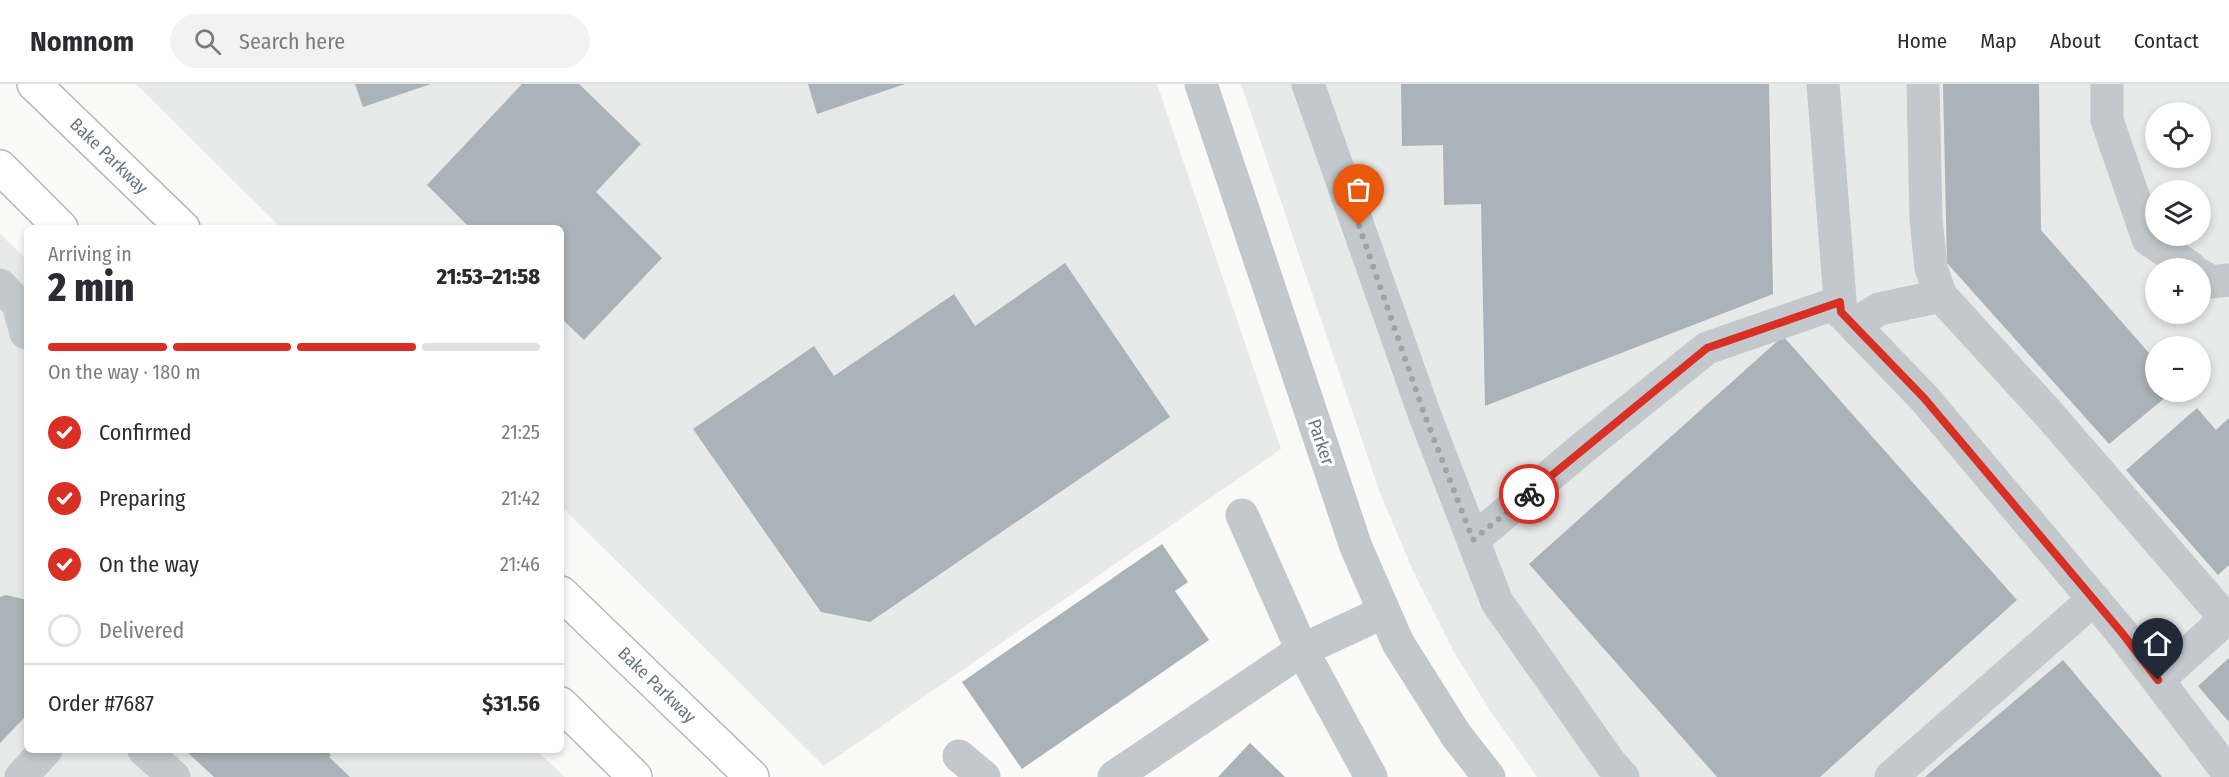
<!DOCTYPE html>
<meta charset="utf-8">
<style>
:root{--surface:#fff;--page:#f2f2f3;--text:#2b2b33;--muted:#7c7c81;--line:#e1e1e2;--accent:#d93025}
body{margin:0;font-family:"Fira Sans Condensed",sans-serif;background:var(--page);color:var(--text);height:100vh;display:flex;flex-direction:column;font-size:22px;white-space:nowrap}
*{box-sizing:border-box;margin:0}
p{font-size:20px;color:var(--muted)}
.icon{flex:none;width:33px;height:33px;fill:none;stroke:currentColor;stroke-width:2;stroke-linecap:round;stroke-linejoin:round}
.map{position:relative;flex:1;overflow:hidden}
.details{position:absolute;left:24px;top:141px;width:540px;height:528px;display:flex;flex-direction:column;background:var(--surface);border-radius:9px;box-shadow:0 3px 9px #0003}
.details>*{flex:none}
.controls{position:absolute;left:2145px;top:18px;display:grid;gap:12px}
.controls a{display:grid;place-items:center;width:66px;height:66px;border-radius:50%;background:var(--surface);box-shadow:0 3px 9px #0003;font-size:30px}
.pin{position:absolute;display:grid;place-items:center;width:51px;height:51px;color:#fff;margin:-62px -26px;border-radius:50% 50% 50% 0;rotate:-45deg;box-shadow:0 0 6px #0007}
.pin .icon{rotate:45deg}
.courier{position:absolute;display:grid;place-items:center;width:60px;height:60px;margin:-30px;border:4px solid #d93025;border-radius:50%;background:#fff;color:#222;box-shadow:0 2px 8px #0007}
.head em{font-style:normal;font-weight:800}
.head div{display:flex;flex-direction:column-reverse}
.head{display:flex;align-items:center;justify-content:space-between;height:102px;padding:0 24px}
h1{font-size:39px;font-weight:800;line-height:45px}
.bar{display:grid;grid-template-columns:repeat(4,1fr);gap:9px 6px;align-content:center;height:72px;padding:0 24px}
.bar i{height:8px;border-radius:4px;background:var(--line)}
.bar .on{background:var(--accent)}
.bar p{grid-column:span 4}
.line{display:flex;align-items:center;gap:15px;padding:0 24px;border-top:2px solid var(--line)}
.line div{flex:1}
ol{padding:0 24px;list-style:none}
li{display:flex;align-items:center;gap:18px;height:66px}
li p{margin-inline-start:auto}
li .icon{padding:6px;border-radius:50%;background:var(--accent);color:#fff;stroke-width:4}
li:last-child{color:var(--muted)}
li i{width:33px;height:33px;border:3px solid var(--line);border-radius:50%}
header{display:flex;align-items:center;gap:36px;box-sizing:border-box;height:84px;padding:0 30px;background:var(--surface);border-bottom:2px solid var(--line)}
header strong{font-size:28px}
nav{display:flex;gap:33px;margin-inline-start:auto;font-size:21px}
.search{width:420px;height:54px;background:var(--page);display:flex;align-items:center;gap:15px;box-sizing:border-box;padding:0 21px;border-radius:33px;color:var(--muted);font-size:22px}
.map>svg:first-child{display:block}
</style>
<header>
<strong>Nomnom</strong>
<div class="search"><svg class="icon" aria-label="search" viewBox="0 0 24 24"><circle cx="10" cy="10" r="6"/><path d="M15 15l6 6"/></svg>Search here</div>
<nav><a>Home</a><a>Map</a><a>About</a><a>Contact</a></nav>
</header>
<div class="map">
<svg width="2229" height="693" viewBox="0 0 2229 693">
<rect width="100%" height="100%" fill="#fafaf8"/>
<path fill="#e8e9e9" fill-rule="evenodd" d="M136 0H1157L1281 365 824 682 561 422V144H281Z
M1241 0H2229V693H1537L1491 628 1455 570 1414 489 1380 409ZM2156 28H2200V74H2156ZM2156 106H2200V152H2156ZM2156 184H2200V230H2156ZM2156 262H2200V308H2156Z
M0 150 27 176V666H536L565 693H0Z"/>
<path fill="#aab3b9" d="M355 0H431L363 23Z
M522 0H579L641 60 596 108 662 174 584 256 561 234V144H470L427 101Z
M808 0H905L817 30Z
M1401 0H1769L1773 210 1485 322 1481 120 1444 121 1443 61 1402 62Z
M1943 0H2039L2041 146 2156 277V308H2172L2109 360 1947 179Z
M1065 179 1170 333 870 538 821 528 693 345 814 262 834 292 954 210 975 242Z
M1783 252 2017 516 1820 693H1717L1529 480Z
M2197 324 2216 346 2229 334V481L2218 491 2126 386Z
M1162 460 1188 498 1175 507 1209 556 1022 685 962 598Z
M6 511 27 516V631L0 659V513Z
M2229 574V638L2198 602Z
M2063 576 2162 693H1925L1947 674Z
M1250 659 1285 693H1218Z
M185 666H326L331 671 329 673 350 693H214Z"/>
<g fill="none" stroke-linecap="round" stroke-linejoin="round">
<defs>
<path id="major" d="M34 0 183 144
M0 83 61 144
M561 509 752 693
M561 620 635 693"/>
</defs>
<use href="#major" stroke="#b5babe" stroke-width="36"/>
<path stroke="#c3c8cc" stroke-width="33" d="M1201 0 1356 463 1398 559 1456 651 1489 693
M1308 0 1425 332 1497 518 1611 680 1623 693
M1823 0 1841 228 1924 314 2122 549 2229 690
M1923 0 1926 135 1931 184 1941 212
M2107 0V36L2148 155 2191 184
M2200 191 2211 198 2229 196
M0 201 18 220 26 249
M1854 241 1879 225 1941 212 2048 329 2226 535
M1242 431 1302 566 1371 693
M1473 456 1584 363 1707 264 1840 218
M2158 596 2229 532
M144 666 174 693
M959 672 984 693
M21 693 46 666
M1114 693 1302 566 1384 528
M1891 693 2094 515"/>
<use href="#major" stroke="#fff" stroke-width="33"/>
</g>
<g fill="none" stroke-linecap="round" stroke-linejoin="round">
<path stroke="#99a4ac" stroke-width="6" stroke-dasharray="0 10.8" d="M1359 142 1425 332 1473 456 1529 410"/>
<path stroke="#d93025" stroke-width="8" d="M1529 410 1707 264 1840 218 1841 228 1924 314 2122 549 2158 596"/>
</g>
<g text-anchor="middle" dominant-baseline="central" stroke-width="6" stroke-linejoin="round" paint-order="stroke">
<g font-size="18" fill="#657683" stroke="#fff">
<text transform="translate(109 72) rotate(44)">Bake Parkway</text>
<text transform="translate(1321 358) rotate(71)">Parker</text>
<text transform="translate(657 601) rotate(44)">Bake Parkway</text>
</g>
</g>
</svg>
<div class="controls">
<a><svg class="icon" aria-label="locate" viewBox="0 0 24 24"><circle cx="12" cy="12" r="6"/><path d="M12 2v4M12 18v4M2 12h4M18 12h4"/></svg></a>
<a><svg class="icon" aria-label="layers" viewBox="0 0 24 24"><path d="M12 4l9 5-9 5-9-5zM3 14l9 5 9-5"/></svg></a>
<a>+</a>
<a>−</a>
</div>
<div class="pin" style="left:1359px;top:142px;background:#ea580c"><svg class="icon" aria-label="bag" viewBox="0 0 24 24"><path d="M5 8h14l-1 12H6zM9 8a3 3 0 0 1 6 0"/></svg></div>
<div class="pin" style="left:2158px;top:596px;background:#1f2937"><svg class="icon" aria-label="home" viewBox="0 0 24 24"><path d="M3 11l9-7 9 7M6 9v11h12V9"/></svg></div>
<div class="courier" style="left:1529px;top:410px"><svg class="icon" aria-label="bike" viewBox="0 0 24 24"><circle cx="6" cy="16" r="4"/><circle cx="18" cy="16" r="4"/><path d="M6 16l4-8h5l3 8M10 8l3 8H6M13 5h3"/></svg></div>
<section class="details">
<div class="head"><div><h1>2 min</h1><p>Arriving in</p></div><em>21:53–21:58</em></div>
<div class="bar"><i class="on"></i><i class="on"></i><i class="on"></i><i></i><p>On the way · 180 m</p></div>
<ol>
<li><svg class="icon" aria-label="check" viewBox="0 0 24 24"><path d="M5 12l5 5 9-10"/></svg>Confirmed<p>21:25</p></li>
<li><svg class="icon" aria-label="check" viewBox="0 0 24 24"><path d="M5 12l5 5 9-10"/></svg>Preparing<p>21:42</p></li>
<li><svg class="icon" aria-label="check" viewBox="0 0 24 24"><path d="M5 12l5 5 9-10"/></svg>On the way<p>21:46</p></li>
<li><i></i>Delivered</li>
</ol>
<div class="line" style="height:78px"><div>Order #7687</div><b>$31.56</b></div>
</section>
</div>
